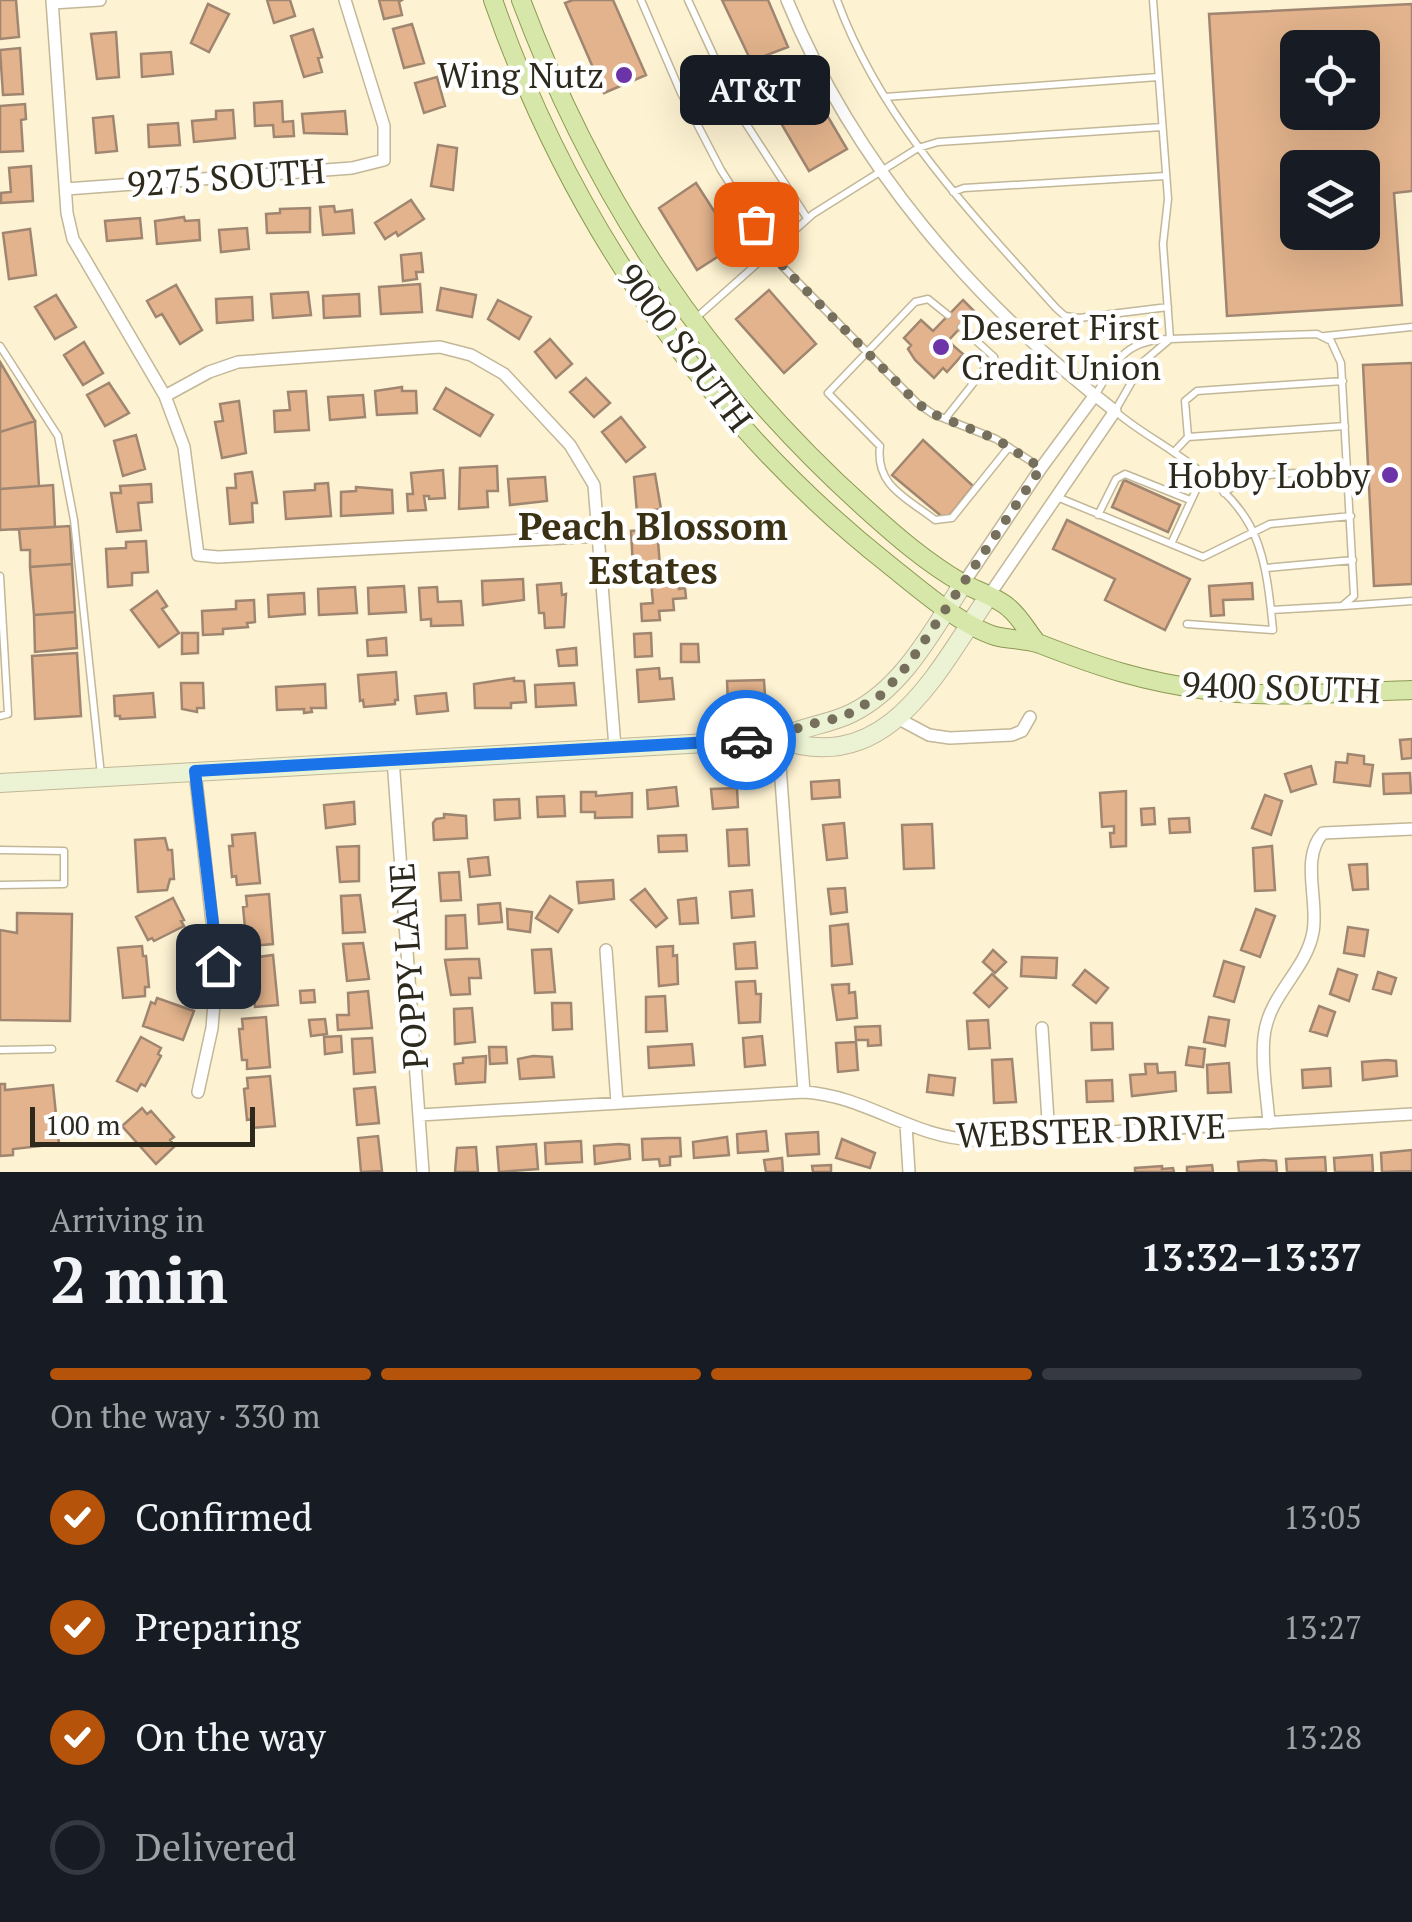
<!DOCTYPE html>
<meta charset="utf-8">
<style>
:root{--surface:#171b24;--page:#20242c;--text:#f1f3f6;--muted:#9ea1a6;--line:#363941;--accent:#b45309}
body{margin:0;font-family:"PT Serif",serif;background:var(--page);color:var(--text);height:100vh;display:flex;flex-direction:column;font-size:38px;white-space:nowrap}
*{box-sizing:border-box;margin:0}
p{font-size:32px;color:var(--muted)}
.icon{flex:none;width:55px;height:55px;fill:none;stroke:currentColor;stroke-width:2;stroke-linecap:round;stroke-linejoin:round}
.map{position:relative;height:1172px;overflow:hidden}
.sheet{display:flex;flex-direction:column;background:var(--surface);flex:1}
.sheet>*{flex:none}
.controls{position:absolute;left:1280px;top:30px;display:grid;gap:20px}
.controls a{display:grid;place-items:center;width:100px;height:100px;border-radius:15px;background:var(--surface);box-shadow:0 10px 40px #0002;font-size:50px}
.scale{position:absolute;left:30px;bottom:25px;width:225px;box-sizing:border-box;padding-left:10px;border:5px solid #2d291d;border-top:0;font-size:28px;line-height:35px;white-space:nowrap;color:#2d291d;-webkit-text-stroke:8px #fff;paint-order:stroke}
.pin{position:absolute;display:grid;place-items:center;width:85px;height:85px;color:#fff;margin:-42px;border-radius:20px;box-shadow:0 5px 15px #0006}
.courier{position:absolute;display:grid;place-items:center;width:100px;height:100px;margin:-50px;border:8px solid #1a73e8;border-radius:50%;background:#fff;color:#222;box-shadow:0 2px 12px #0007}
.bubble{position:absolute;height:70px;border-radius:15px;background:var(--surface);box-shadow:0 10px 40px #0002;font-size:32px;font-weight:700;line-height:70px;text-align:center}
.summary em{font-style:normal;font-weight:700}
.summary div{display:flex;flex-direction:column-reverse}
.summary{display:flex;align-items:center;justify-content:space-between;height:170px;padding:0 50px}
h1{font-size:65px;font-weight:700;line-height:75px}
.bar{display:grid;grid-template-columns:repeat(4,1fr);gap:15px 10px;align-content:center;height:120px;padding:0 50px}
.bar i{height:12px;border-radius:8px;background:var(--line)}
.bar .on{background:var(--accent)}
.bar p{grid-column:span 4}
ol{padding:0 50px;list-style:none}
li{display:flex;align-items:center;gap:30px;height:110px}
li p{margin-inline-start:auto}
li .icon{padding:10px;border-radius:50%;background:var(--accent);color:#fff;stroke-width:4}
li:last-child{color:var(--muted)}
li i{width:55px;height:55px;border:5px solid var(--line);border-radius:50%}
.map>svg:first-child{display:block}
</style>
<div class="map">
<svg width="1412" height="1172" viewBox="0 0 1412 1172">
<rect width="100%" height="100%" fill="#fdf2d1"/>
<path fill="#e2b38c" stroke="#a08671" stroke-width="2.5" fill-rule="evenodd" d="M0 0H16L19 37 0 39Z
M267 0H290L295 16 274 23Z
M379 0H402L399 2 402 15 384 19Z
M573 0H613L646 75 604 93 565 3Z
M722 0H768L788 47 751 61Z
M208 4 229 14 209 52 191 43Z
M1412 4V191L1394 193 1402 305 1227 316 1209 14ZM1298 48H1362V112H1298ZM1298 168H1362V232H1298Z
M412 24 424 63 404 68 393 29Z
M313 29 322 57 318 58 322 72 304 77 291 36Z
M116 32 119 77 97 79 91 34Z
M20 48 23 94 3 95 0 50Z
M171 52 173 74 142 77 141 54Z
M798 66 847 149 809 171 761 89Z
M437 77 445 106 424 113 415 83Z
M282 101 283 122 293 121 294 136 274 137 273 125 255 126 254 103Z
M25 104 26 119 21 120 23 151 0 152V106Z
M233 110 235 138 194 142 192 121 216 119V111Z
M345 111 347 134 304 133 302 114Z
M113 116 117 151 96 153 93 118Z
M178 123 180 145 149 147 148 125Z
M438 145 457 148 453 190 431 186Z
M31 166 33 201 1 203V193L11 192 9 168Z
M696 183 736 245 697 270 659 208Z
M411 200 424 219 398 236 396 232 385 239 375 223Z
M334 206 335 212 352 210 354 233 323 235 320 207Z
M310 208V232L267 233 266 214 280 213V209Z
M184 217 185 221 199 220 200 240 157 244 155 221Z
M140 218 142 238 107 241 105 221Z
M247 228 249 249 221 252 219 230Z
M30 229 36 275 9 279 3 233Z
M421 253 423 272H416L417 279 403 281 401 255Z
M420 284 422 312 381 314 379 287Z
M176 285 202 330 180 344 162 314 156 317 147 301Z
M441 288 476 295 472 317 437 310Z
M769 290 816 344 784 373 736 319Z
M308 292 311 315 273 318 271 294Z
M359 294 360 316 324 318 323 296Z
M56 295 76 327 55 339 35 307Z
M252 297 253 320 217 323 216 299Z
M498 300 531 317 519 339 488 319Z
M963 300 975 312 948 341 963 354 947 372 943 368 934 378 915 360 908 349 911 345 904 338 921 320 933 331Z
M550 339 572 364 556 378 535 352Z
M84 342 103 373 83 385 64 355Z
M0 362 35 421 0 432Z
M1412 363V584L1374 586 1363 365Z
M586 378 610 403 594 417 570 392Z
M109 383 129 413 105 426 87 395Z
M402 387V391H416L417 413 377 415 375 391Z
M446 388 493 415 480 436 434 409Z
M306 391 309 430 275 432 274 411 290 410 288 392Z
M363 395 365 417 330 420 328 397Z
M239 401 246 453 222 458 215 422 223 421 220 404Z
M621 417 645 447 626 462 602 432Z
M35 421 39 486 0 489V432Z
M136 435 145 469 123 476 114 441Z
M923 440 973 486 946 520 892 475Z
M497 466 498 491H487L488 507 459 509 460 468Z
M443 470 445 498 429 499V496H424L426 510 408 511 407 494H413L411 473Z
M252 472 257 503H252L253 522 230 524 227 488H236L235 474Z
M655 474 661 509 637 513 634 477Z
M545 477 547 501 510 505 508 479Z
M1124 480 1180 505 1168 532 1112 507Z
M328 483 331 516 286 519 284 492 315 490V484Z
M151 484 152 502 138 503 141 530 117 532 111 493H121L120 486Z
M53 485 55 527 0 530V489Z
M356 487 392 490 393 513 341 516V492L356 491Z
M1067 520 1190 579 1165 630 1105 600 1115 579 1053 549Z
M70 526 72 564 30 567V550H21L19 529Z
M657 529 660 566 633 567 631 531Z
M146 541 148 572 132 573V585L108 587 106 549 126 548V542Z
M72 564 75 612 34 615 30 567Z
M523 579 524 600 483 605 482 581Z
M679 580V589L685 588 686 598 673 599 674 610 659 611 660 620 642 621 641 604 653 603 651 582Z
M561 583 562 595 566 594 564 627 545 628 544 613H539L537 585Z
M1252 583 1253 599 1223 600 1224 615 1211 616 1209 586Z
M404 586 406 612 369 614 368 588Z
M355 587 357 613 319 615 318 589Z
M437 587 438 602 461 601 463 625 431 626V619L421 620 419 588Z
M157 591 167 606 162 609 179 633 159 647 131 610Z
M304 593 305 614 269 617 268 595Z
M254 600 255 622 247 623 248 627 223 629V634L203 635 202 611 236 609V601Z
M75 612 77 648 35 652 34 615Z
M182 633H198V653L182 654Z
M651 633 652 656 635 657 634 634Z
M386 638 387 655 368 656 367 640Z
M681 644H698L699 662H681Z
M576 648 577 665 559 666 557 650Z
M77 653 81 716 35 719 32 656Z
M659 668 660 679 672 678 674 699 639 702 637 670Z
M396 672 398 700H395V704L364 707 363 700 360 701 358 675Z
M514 678V681H524L526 702 511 703V708H475L474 684Z
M764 680 765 696 757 697V703L728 704 727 681Z
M181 683H203L204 708H197V712L182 709Z
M574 683 576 705 536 707 535 685Z
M325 684 326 708H311L312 712 304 713V709L277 710 276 687Z
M153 693 155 717 120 719V716H115L114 696Z
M446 693 448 711 417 714 415 696Z
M1412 739V758L1402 759 1400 740Z
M1348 754 1364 756V764L1373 765 1370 786 1334 782 1336 762 1347 763Z
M1311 766 1316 784 1291 792 1285 774Z
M1410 773 1411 793 1384 794 1383 774Z
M839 780 840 797 812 799 811 782Z
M676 787 678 806 648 809 647 790Z
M737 788 738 807 713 809 711 789Z
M1126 791V846L1111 847 1110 833H1114V826L1102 827 1100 793Z
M581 792H596V796L632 793V817L595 818V812H581Z
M1265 795 1282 801 1271 835 1252 828Z
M564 796 565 816 538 817 537 797Z
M519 799 520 818 495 820 494 800Z
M354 802 355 824 326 828 324 805Z
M1154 808 1155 824 1142 825 1141 809Z
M444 814 466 816 467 838 434 840 433 823 436 819 444 818Z
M1189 818 1190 832 1170 833 1169 819Z
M844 823 847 858 827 860 823 825Z
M932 824 934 868 904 869 902 825Z
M747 829 749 865 729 866 727 830Z
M255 833 260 883 237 885 236 876 232 877 229 846H233L232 835Z
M686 835 687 851 659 852 658 836Z
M165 838 168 850H172L174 879H170L167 890 138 892 135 840Z
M359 846V881L340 882 337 847Z
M1272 846 1275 890 1255 891 1253 848Z
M488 857 490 875 470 877 468 859Z
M1367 864 1368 889 1353 890 1349 865Z
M459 872 461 900 441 901 439 873Z
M613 880 614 899 579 903 577 882Z
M845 888 847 912 831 914 828 889Z
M645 889 667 918 656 927 631 900Z
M752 890 754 916 732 918 730 892Z
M269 894 273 944 251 946 250 937 246 938 243 907 247 906 246 896Z
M360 895 365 932 343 933 341 896Z
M550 896 572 910 558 932 536 918Z
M173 898 184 920 181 921 184 926 154 941 152 938 148 940 136 917Z
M696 898 698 923 680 924 678 900Z
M500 903 502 922 479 924 478 905Z
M507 909 532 912 530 932 508 929Z
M1256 909 1275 916 1260 957 1241 950Z
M17 913 72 914 70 1021 0 1020V930L17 933Z
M465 915 467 948 446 949V916Z
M848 924 852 964 832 966 830 926Z
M1348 927 1368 930 1364 956 1344 953Z
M755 942 757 968 736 969 734 944Z
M363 943 369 979 347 981 343 944Z
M142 946 143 956H146L149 987H145V996L123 998 118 948Z
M673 946V956L677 955 678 984 659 986 657 947Z
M551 949 555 992 535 993 532 950Z
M993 950 1006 962 995 973 983 962Z
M273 955 278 1005 255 1007 254 999H250L247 968H251L250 958Z
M1022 957 1057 958 1056 978 1021 976Z
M467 959H479L481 978H469L470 994 451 995 445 960Z
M1224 961 1244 967 1234 1002 1214 996Z
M1338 969 1357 975 1349 1001 1330 994Z
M1085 970 1108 988 1096 1003 1073 985Z
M1378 972 1396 978 1391 994 1373 989Z
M992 974 1007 988 989 1007 974 993Z
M755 981 756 994H761L760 1022 739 1023 736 982Z
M849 984V993L855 992 857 1018 837 1020 832 985Z
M314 990 315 1002 301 1003 300 991Z
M368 991 372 1028 338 1030 337 1015H349L348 993Z
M665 996 667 1031 646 1032V997Z
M157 998 194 1011 183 1040 143 1026 151 1002 155 1004Z
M552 1003H571L572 1029 553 1030Z
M1319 1006 1335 1012 1327 1036 1310 1031Z
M472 1008 475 1042 455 1044 454 1009Z
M266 1017 270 1067 247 1069V1060H242L239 1029H243L242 1019Z
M1209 1017 1229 1020 1225 1046 1204 1042Z
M325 1019 327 1034 311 1036 309 1020Z
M988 1020 990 1048 969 1049 967 1021Z
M1091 1023H1112L1113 1049 1092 1050Z
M880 1026 881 1045 868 1046V1040H856L855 1027Z
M341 1036 342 1052 325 1054 324 1037Z
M762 1036 765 1065 745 1067 743 1038Z
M141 1037 161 1048 158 1054 161 1056 145 1086 141 1084 137 1091 117 1081Z
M372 1038 375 1072 354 1074 352 1039Z
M856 1042 858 1070 838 1072 836 1043Z
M692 1044 694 1065 649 1068 648 1047Z
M489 1047H506L507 1063 490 1064Z
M1189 1047 1205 1049 1203 1067 1186 1065Z
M486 1056 485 1082 456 1084 454 1064 463 1063V1058Z
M533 1056 552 1057 554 1077 520 1079 518 1059Z
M1012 1059 1016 1102 994 1103 992 1060Z
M1387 1060 1396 1061 1397 1076 1363 1080 1362 1062Z
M1229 1063 1231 1092 1208 1093 1207 1065Z
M1145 1064H1157L1158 1073 1175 1072 1176 1091 1132 1096 1130 1075 1146 1074Z
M1330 1068 1331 1086 1303 1088 1302 1070Z
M929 1075 955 1078 953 1095 927 1092Z
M270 1076 275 1126 252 1128 251 1119 247 1120 244 1089 248 1088 247 1078Z
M1112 1080 1113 1101 1087 1102 1086 1081Z
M0 1084H5V1090L53 1085 59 1144 13 1149V1155L0 1156Z
M375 1087 379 1123 357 1125 354 1089Z
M142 1108 147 1114 151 1111 174 1137 170 1140 175 1146 156 1164 122 1126Z
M766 1131 768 1151 738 1153 737 1134Z
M818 1132 819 1154 788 1156 786 1134Z
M378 1136 382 1171 361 1172 358 1138Z
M727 1137 729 1155 694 1158 693 1142Z
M668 1138H680L681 1156 670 1157V1165L660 1166 659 1159 643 1160 642 1139Z
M842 1139 875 1153 870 1168 836 1158Z
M581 1141 582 1162 546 1164 545 1143Z
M536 1144 538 1169 499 1172 497 1147Z
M619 1144 629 1145 630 1159 595 1164 594 1146Z
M476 1147 478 1172H455L457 1148Z
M1412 1150V1171L1382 1172 1381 1153Z
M1372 1155 1373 1172H1335L1334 1158Z
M1325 1157 1326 1172H1287L1286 1159Z
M782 1158 783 1172H766L764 1160Z
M1264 1160 1276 1161 1277 1172H1239L1238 1162Z
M831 1165V1172H813L812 1166Z
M1212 1165 1213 1172H1187V1167Z
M1162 1166V1169L1173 1168 1174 1172H1135V1168Z"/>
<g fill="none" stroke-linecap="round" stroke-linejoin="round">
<defs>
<path id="service" d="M641 0 681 93 721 170 784 268 917 403 933 414 996 439 1040 467
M688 0 743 119 807 218
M837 0C881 121 972 214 1056 308L1065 316 1079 318 1168 307
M1153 0 1168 199 1163 244 1170 339 1317 334 1331 341 1341 363 1354 596 1342 606 1271 610
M885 97 1158 77
M953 192 964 188 1165 176
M948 315 928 299 915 302 828 393 880 446C875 486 907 498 935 520L952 518 1009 447
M697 317 813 214 918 148 938 142 1162 127
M1325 336 1412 327
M0 346 58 436 74 520 101 775
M1096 394C1117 359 1126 340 1170 339L1143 362 1115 411C1132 426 1153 438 1172 451 1254 507 1264 534 1273 630L1187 624
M945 419 994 357 961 327
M1188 437 1185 401 1197 391 1343 381
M1174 452 1188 437 1345 426
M1224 493C1256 467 1309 474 1348 472
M1057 497 1203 557 1270 524 1351 516
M1098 515 1116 479 1125 474 1190 500
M1171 544 1203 475
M1266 568 1353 560
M0 576 8 714 0 716
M1343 606 1412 601
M0 850 64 851V884L0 885
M0 1050 52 1049"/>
<path id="minor" d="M52 0 67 213 73 239 165 396 184 447 198 555 218 557 599 536
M787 0C854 164 976 305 1115 411L988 597
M52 3 100 0
M66 189 352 168 384 160V126L345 0
M165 396 209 372 238 362 440 347 471 355 504 374 570 445 594 485 615 747
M963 584 1041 468 1095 395
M899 719 929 735 950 738 1012 735 1022 731 1030 717
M778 739 804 1092
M393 759 423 1172
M195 771 217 966 212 1028 198 1092
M606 950 617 1103
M185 965 217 966
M1042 1028 1049 1136
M420 1115 804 1092C868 1096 911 1138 976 1140L1412 1114
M1269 1123C1267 1095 1261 1064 1264 1037 1268 995 1306 971 1313 932 1319 901 1300 858 1323 833L1412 829
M906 1125 909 1172"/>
<path id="secondary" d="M778 739C802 726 828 725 852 713 903 688 933 630 963 584
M0 783 778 739C888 778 937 671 988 597"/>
<path id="primary" d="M493 0C569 219 706 420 888 564 917 587 960 625 995 636 1010 640 1026 639 1040 644 1099 667 1144 682 1207 690 1275 699 1344 692 1412 690
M521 0C596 200 707 366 866 509 896 536 927 563 962 583 977 591 997 597 1009 608 1020 617 1028 632 1037 643"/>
</defs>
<use href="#service" stroke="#c2b798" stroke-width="9"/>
<use href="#minor" stroke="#c2b798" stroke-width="14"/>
<use href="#secondary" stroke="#c2b798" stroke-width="20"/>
<use href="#primary" stroke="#8b9953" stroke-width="20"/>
<use href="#service" stroke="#fff" stroke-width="6"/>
<use href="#minor" stroke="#fff" stroke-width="11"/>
<use href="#secondary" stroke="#ebf3d4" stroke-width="18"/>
<use href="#primary" stroke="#d7e6a9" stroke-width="18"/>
</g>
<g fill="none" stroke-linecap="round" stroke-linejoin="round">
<path stroke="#766f5c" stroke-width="10" stroke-dasharray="0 18" d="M746 740 778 738 802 726 843 717 881 695 908 665 1041 468 996 439 933 414 917 403 784 268 756 224"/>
<path stroke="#1a73e8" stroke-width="12" d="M218 966 195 771 746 740"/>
</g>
<g fill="#6d34aa" stroke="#fff" stroke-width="4">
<circle cx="624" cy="75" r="10"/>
<circle cx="941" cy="347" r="10"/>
<circle cx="1390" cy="475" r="10"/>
</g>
<g text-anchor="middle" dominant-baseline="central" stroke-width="9" stroke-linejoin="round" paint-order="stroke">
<g font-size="35" fill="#2d291d" stroke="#fff" text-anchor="end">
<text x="604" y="75">Wing Nutz</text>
<text x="961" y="327" text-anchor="start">Deseret First<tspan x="961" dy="40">Credit Union</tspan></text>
<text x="1370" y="475">Hobby Lobby</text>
</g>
<g font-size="35" fill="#2d291d" stroke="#fff">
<text transform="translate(226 177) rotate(-4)">9275 SOUTH</text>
<text transform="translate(685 347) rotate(53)">9000 SOUTH</text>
<text transform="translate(1281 687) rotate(2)">9400 SOUTH</text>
<text transform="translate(408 966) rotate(-94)">POPPY LANE</text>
<text transform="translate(1091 1130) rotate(-2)">WEBSTER DRIVE</text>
</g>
<g font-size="38" font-weight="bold" fill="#3b3216" stroke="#fff">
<text x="653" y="526">Peach Blossom<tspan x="653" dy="44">Estates</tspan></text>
</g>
</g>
</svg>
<div class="controls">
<a><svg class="icon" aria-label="locate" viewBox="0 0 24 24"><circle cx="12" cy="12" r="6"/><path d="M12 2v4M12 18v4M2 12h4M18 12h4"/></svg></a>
<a><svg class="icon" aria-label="layers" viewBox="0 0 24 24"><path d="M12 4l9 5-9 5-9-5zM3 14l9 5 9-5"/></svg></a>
</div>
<div class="scale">100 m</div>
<div class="pin" style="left:756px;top:224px;background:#ea580c"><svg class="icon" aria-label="bag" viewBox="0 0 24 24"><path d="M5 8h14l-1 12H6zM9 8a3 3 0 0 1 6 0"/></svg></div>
<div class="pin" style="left:218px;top:966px;background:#1f2937"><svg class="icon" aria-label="home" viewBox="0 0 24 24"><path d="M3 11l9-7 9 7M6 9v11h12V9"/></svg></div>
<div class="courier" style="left:746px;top:740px"><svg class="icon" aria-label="car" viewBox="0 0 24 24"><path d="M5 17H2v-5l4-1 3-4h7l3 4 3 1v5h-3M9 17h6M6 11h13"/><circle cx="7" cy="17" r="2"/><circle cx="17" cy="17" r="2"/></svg></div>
<div class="bubble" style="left:680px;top:55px;width:150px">AT&amp;T</div>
</div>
<section class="sheet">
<div class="summary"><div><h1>2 min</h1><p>Arriving in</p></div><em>13:32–13:37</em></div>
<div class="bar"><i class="on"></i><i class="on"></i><i class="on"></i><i></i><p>On the way · 330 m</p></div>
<ol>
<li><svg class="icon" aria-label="check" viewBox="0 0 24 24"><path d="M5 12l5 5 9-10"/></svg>Confirmed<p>13:05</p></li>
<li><svg class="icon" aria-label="check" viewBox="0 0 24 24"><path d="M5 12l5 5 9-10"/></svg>Preparing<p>13:27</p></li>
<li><svg class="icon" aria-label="check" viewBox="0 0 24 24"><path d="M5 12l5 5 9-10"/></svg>On the way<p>13:28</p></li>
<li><i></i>Delivered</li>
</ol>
</section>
